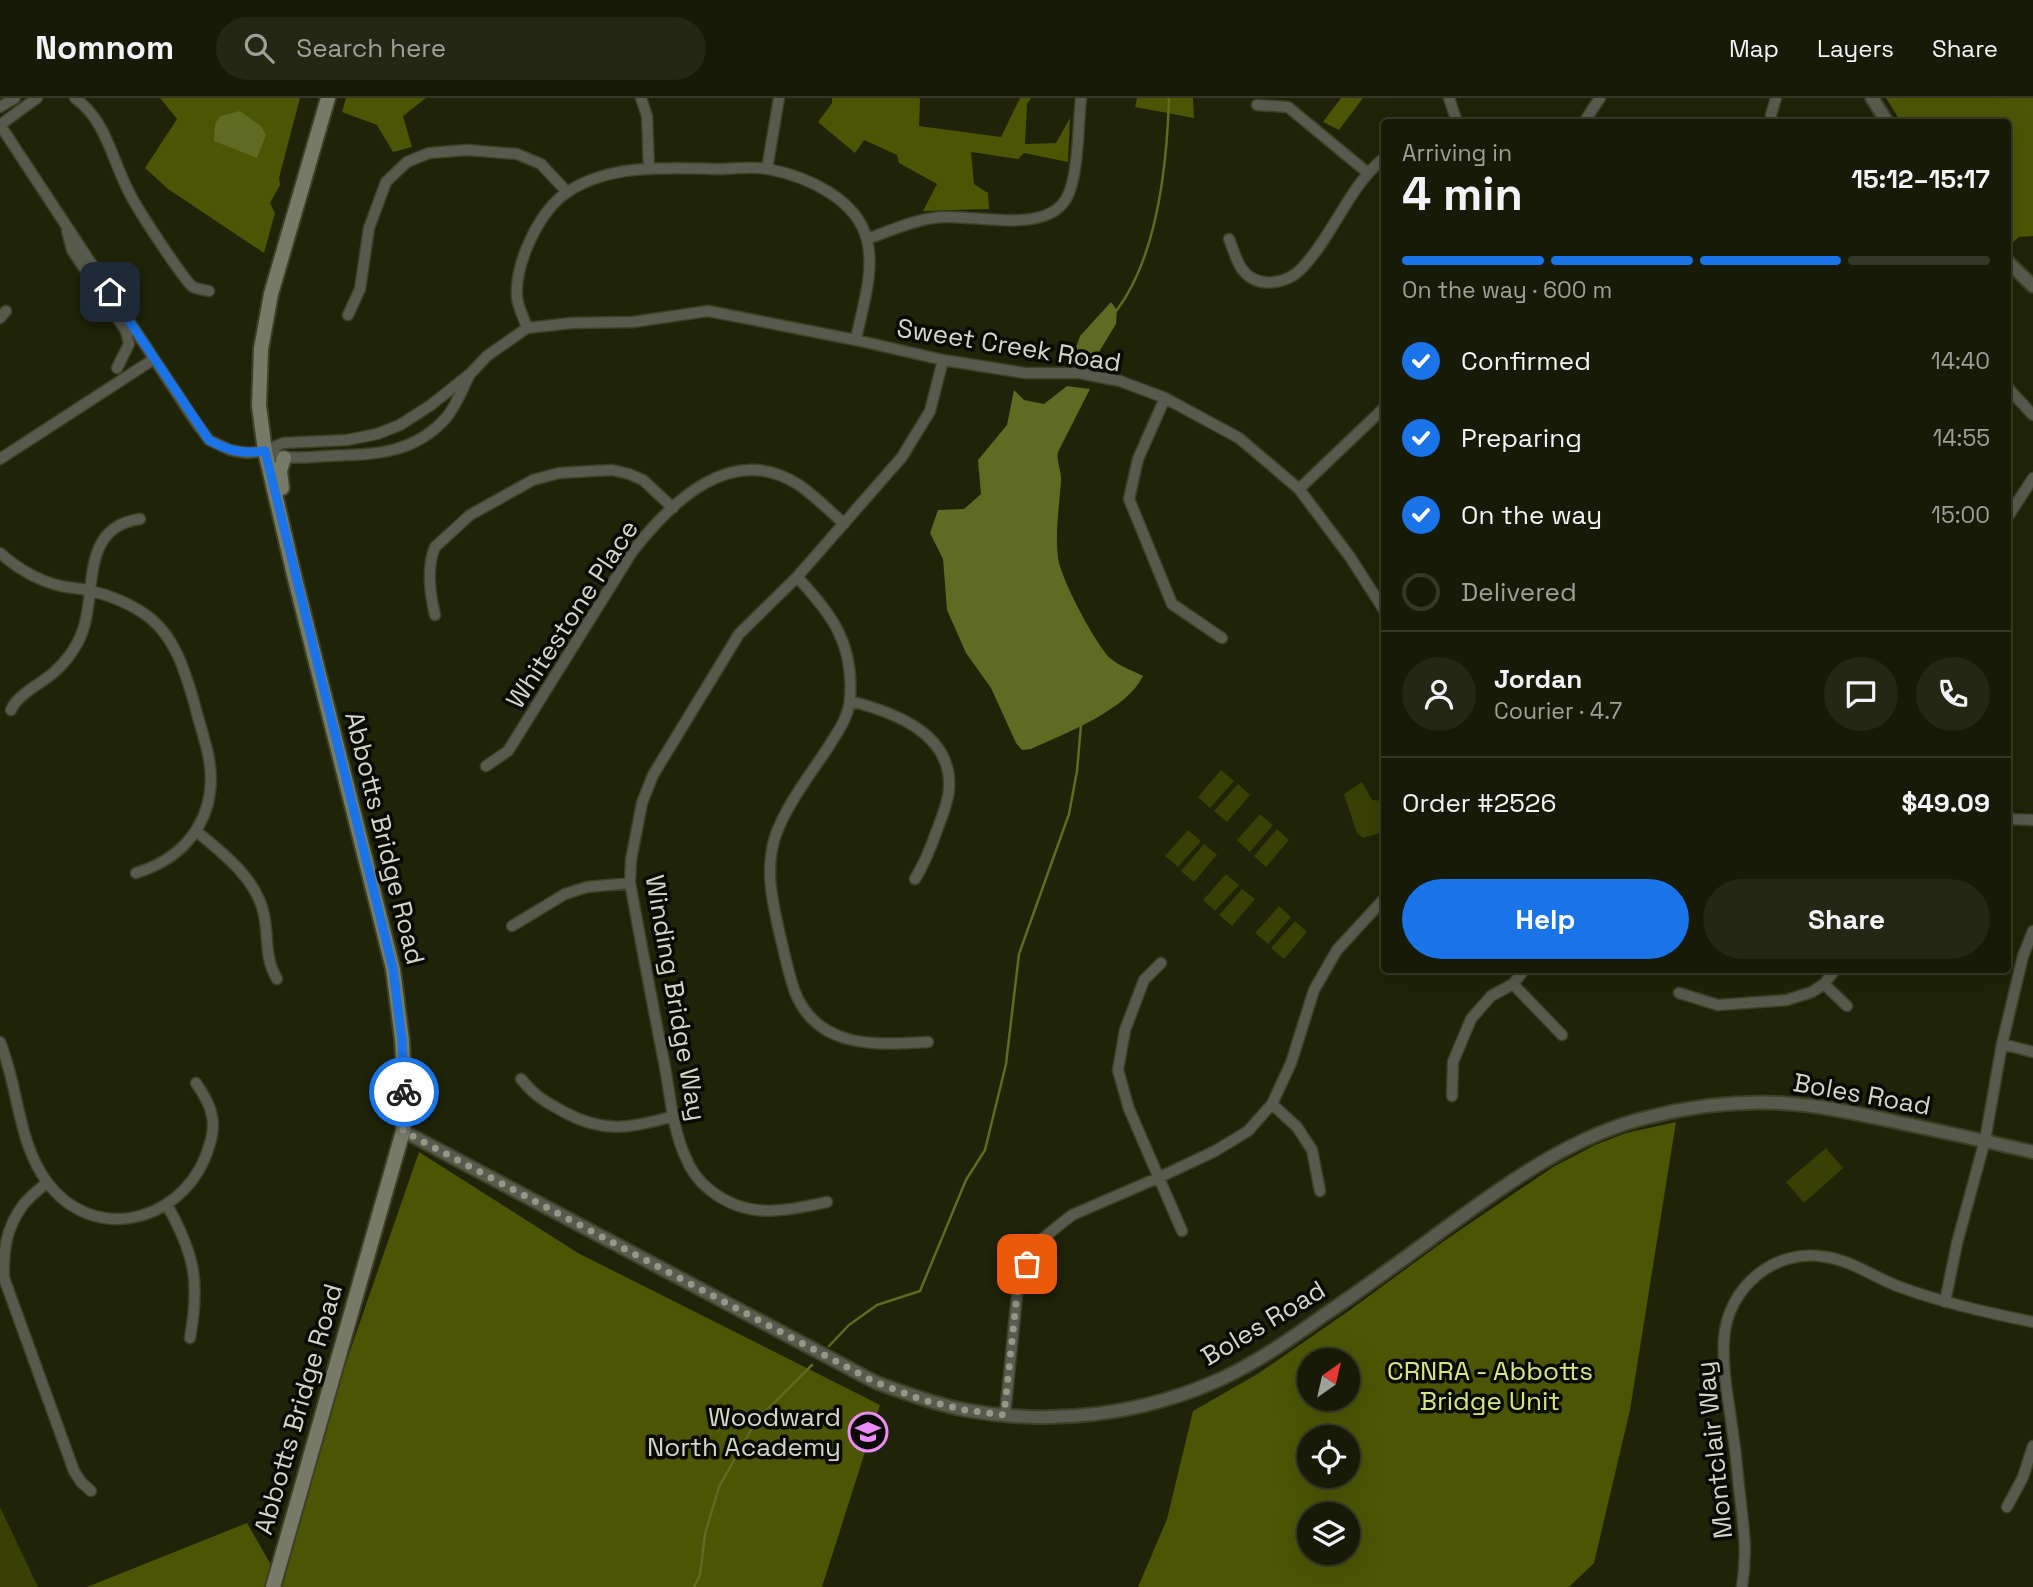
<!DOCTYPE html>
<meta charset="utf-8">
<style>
:root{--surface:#171a05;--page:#242713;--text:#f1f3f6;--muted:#9ea19a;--line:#363827;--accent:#1a73e8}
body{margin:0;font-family:"Space Grotesk",sans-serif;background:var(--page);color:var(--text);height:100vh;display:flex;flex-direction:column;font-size:26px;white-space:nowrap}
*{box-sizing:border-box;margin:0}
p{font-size:23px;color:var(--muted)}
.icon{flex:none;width:38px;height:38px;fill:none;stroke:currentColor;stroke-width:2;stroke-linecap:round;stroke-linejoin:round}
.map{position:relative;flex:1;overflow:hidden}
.panel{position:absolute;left:1381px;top:21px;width:630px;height:854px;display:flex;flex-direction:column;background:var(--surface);border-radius:7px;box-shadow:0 7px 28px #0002,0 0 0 2px var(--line)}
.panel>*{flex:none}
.needle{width:46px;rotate:34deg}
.tools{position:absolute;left:1297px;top:1250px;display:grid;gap:14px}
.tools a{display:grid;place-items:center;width:63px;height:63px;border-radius:50%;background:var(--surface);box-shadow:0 7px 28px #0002,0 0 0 2px var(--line);font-size:35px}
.pin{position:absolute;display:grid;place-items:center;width:60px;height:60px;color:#fff;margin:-30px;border-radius:14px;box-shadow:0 4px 10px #0006}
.courier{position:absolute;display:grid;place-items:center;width:70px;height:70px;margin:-35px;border:5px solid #1a73e8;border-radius:50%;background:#fff;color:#222;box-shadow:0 2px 9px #0007}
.headline em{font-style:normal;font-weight:700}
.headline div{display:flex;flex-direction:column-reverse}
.headline{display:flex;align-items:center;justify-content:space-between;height:119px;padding:0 21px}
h1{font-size:46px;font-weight:700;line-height:52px}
.bar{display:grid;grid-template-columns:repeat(4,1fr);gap:10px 7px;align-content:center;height:84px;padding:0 21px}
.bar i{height:9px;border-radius:5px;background:var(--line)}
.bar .current{background:var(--accent)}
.bar p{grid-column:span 4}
.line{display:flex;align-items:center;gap:18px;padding:0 21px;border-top:2px solid var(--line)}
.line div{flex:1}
.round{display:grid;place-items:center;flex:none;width:74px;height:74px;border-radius:37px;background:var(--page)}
ol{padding:0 21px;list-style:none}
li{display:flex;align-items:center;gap:21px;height:77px}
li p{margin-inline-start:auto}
li .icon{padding:7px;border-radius:50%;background:var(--accent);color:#fff;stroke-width:4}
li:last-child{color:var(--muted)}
li i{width:38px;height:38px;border:4px solid var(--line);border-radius:50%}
.primary-button{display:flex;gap:14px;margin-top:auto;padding:14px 21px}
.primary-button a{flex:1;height:80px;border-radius:42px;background:var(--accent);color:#fff;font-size:28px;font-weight:700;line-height:80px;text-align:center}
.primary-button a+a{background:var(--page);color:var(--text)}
header{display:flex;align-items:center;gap:42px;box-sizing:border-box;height:98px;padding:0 35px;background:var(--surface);border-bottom:2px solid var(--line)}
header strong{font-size:33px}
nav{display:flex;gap:38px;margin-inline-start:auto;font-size:24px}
.search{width:490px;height:63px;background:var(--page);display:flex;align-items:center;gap:18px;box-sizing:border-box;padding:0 24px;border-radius:38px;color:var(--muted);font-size:26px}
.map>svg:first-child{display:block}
</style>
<header>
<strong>Nomnom</strong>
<div class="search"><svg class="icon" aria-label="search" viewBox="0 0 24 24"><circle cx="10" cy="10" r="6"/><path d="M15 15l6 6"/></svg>Search here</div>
<nav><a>Map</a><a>Layers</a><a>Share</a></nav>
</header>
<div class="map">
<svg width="2033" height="1489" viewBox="0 0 2033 1489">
<rect width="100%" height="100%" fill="#1f2307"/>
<path fill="#384003" d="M1221 672 1234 683 1210 710 1198 699Z
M1362 684 1372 702 1384 703 1381 735 1363 740 1357 735 1344 696Z
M1238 686 1250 697 1227 724 1214 713Z
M1260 716 1273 727 1250 754 1237 742Z
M1277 731 1289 742 1266 769 1254 758Z
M1188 732 1201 743 1178 769 1165 758Z
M1204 746 1217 757 1194 784 1181 773Z
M1226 776 1239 787 1215 813 1203 802Z
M1242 791 1255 801 1232 828 1219 817Z
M1279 808 1291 819 1268 846 1255 835Z
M1295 823 1307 834 1284 861 1271 850Z
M1826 1050 1843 1070 1804 1105 1786 1084Z
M0 1409 38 1489H0Z"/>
<path fill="#4b5504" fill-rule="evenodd" d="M160 0H300L279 80 280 87 270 105 275 115 264 155 168 91 145 70 177 21Z
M346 0H426L403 18 412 49 393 54 377 27 342 14Z
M832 0H920L919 28 1001 39 1020 0H1031L1027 6 1025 46 1056 45 1070 20 1068 64 1024 55 1018 61 971 54 974 86 988 95 989 111 923 113 937 86 899 65 897 57 864 42 855 55 818 24 832 5Z
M1137 0H1193L1194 20 1135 9Z
M1341 0H1363L1339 32 1323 24Z
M1886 0H2033V138L2019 139 2009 148 2007 146V24H1901Z
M1676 1024 1630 1312 1594 1465 1569 1489H1138L1167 1421 1193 1313 1259 1275 1350 1212 1444 1143 1553 1069 1595 1047 1626 1035ZM1309 1262H1348V1300H1309ZM1309 1339H1348V1377H1309ZM1309 1416H1348V1454H1309Z
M419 1054 578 1155 880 1307 822 1489H87L247 1425 274 1472Z"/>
<path fill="#5f6a22" d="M240 13 261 28 266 37 257 60 214 43 215 26 220 18Z
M1111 204 1117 212 1116 226 1099 254 1096 271 1069 269 1080 238Z
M1067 288 1090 291 1058 354C1056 364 1062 373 1061 384 1059 410 1055 435 1058 460 1061 481 1095 545 1110 560 1120 569 1132 572 1143 578 1127 612 1064 636 1031 651L1022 652 1016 645 991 590 966 555 947 512 943 461 930 435 938 412 964 411 981 396 978 362 1007 327 1014 292 1024 302 1044 306Z"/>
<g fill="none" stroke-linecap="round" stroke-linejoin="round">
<path stroke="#5f6a22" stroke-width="2.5" d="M1117 212C1158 157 1167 66 1169 0
M829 1248 849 1227 877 1207 920 1193 966 1082 985 1052 1006 966 1019 856 1069 716 1077 673 1081 627
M694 1489 700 1477 705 1436 719 1389 756 1323 812 1267"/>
<defs>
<path id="minor" d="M75 0C107 23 112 63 130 96 136 109 185 184 193 189 197 191 205 192 209 193
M641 0 647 18 649 70
M1449 0 1457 24
M1257 7 1288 9 1368 75
M0 9 15 0
M1584 24 1600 0
M1772 24 1771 17 1776 0
M0 27 195 323 209 342 230 352 247 355 265 353 283 345 347 342 377 336 400 327 431 307 471 275 487 258 527 230 572 225 633 224 708 213 856 242 943 262 1025 275H1079L1120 283 1165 300 1239 340 1299 391 1350 459 1384 512
M0 27 37 0
M767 71 779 0
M67 133 72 152 126 233 129 246 117 270
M867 141C892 132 918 120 944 119 979 117 1045 136 1066 101 1079 79 1078 26 1081 0
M1229 141C1233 150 1236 163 1242 171 1257 192 1288 186 1303 169 1334 136 1349 88 1384 60
M348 217 360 191 369 130 386 84 407 64 429 55 467 52 517 56 541 66 567 94
M0 220 6 213
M527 230C524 220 518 209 517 199 515 165 539 112 569 93 612 65 670 70 720 71 735 71 753 68 768 71 805 78 857 100 867 142 875 174 862 210 856 242
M2007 289 2033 317
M1165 300 1138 361 1129 401 1172 506 1222 540
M265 353C286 363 306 359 329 358 373 356 412 357 445 321 455 310 462 292 469 278
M0 361 154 261
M1299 391 1384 310
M2007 420 2033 380
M0 455C17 470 39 483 61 488 69 490 78 490 87 492 109 497 132 506 150 520 176 541 185 574 194 604 198 621 204 638 208 656 220 713 191 758 136 775
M797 479C832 516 854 546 850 600 849 619 838 633 829 648 810 677 786 707 775 739 765 772 772 801 779 833 784 853 788 875 795 894 818 952 878 947 928 944
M435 517C430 496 426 470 435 449L470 417 533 382 559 375 612 372 629 376 643 382 673 410
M850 603C893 614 953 635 949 691 948 705 942 719 937 732 931 749 925 765 915 781
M11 612C18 596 39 587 52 576 65 565 77 549 83 532 97 492 80 429 140 421
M486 668 508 653 632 454C671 404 732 343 799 387 815 398 830 413 844 426
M2007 721 2033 722
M196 733C223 755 257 781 264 817 269 841 264 859 277 881
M512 828 565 796 587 789 630 785
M1161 865 1144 882 1125 932 1118 972 1129 1011 1182 1133
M1513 886 1562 937
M1824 886 1847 908
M1679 895 1718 907 1787 902 1812 894 1824 886 1835 872
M0 944C19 990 17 1043 47 1084 92 1145 177 1126 205 1060 210 1046 215 1033 212 1018 210 1006 203 995 196 985
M2002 946 2033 954
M521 981C536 999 544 1003 564 1014 604 1036 632 1030 674 1018
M1452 998 1453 964 1471 921 1491 898 1513 886 1524 872
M1272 1006 1297 1029 1312 1052 1320 1093
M47 1084C39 1092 30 1098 23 1107 6 1130 3 1153 4 1180L74 1373 81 1384 91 1393
M827 1104C784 1113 747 1122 710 1092 698 1083 690 1071 685 1058 672 1029 670 994 664 964 652 904 641 844 630 785L631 762 642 705 653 677 739 536 797 479 902 359 930 313 943 262
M167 1107C195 1157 200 1184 190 1240
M1945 1204 1957 1145 1985 1042 2002 946 2023 858 2033 833
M1005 1317 1018 1187 1037 1145 1072 1117 1160 1079 1215 1053 1248 1033 1272 1006 1291 965 1314 892 1337 852 1384 801
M2007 1409 2023 1379 2033 1348
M1742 1489C1748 1451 1743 1426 1739 1389 1737 1371 1736 1354 1733 1336 1729 1305 1722 1273 1724 1241 1727 1190 1775 1149 1826 1159 1853 1163 1875 1180 1900 1189 1943 1205 1988 1215 2033 1224"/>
<path id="tertiary" d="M1872 0 1887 24
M2007 163 2033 188
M403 1033 875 1284C904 1295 934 1306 965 1312 1051 1328 1143 1317 1223 1280 1259 1263 1292 1240 1324 1217 1366 1189 1406 1159 1447 1129 1509 1084 1573 1037 1649 1019 1692 1008 1736 1003 1780 1005 1818 1007 1855 1015 1892 1023 1939 1033 1986 1043 2033 1054"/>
<path id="secondary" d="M282 390 280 373 284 360
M273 1489 403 1033 405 999 402 942 393 871 294 477 265 353 259 308 261 251 271 196 328 0"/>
</defs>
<use href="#minor" stroke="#3c4026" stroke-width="13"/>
<use href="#tertiary" stroke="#3c4026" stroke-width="16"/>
<use href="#secondary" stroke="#3c4026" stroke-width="18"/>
<use href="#minor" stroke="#575a4d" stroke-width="10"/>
<use href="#tertiary" stroke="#575a4d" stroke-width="12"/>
<use href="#secondary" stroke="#767a66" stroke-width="14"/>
</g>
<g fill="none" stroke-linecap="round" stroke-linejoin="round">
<path stroke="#949884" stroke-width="7" stroke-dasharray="0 12.6" d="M404 994 403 1033 875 1284 923 1302 965 1312 1004 1317 1018 1187 1027 1166"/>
<path stroke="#1a73e8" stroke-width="9" d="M110 194 209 342C228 353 244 356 265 353L393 871 402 942 404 994"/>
</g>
<defs>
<symbol id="school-ring" viewBox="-11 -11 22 22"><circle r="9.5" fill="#090b03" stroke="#ec8cfa" stroke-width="1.5"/><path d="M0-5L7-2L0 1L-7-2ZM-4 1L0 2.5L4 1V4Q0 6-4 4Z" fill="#ec8cfa"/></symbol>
</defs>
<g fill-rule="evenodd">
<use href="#school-ring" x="846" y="1312" width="44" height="44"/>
</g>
<g text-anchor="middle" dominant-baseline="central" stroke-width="7" stroke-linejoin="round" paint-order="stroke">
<g font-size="26" fill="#d3d7c7" stroke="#090b03">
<text transform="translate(1009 247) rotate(9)">Sweet Creek Road</text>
<text transform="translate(572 516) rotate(-57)">Whitestone Place</text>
<text transform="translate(385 740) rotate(76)">Abbotts Bridge Road</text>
<text transform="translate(676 900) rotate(80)">Winding Bridge Way</text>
<text transform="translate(1862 996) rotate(10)">Boles Road</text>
<text transform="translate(1263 1225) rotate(-31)">Boles Road</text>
<text transform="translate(298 1311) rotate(-74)">Abbotts Bridge Road</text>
<text transform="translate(1714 1352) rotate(-96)">Montclair Way</text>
</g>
<g font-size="26" fill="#d4e783" stroke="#090b03">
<text x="1490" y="1273">CRNRA - Abbotts<tspan x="1490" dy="30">Bridge Unit</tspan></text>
</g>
<g font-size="26" fill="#d3d7c7" stroke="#090b03" text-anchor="end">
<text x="841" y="1319">Woodward<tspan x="841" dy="30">North Academy</tspan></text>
</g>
</g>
</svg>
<div class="tools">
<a><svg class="needle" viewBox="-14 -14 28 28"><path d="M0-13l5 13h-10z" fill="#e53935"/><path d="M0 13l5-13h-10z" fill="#9ea19a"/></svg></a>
<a><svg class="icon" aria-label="locate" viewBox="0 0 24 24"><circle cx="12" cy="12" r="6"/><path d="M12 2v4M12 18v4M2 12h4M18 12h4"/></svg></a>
<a><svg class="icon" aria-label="layers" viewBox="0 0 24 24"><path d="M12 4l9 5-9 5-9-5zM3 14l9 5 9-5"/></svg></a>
</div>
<div class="pin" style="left:1027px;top:1166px;background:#ea580c"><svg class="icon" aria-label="bag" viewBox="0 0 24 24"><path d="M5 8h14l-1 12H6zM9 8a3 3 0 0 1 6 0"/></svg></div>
<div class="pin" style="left:110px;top:194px;background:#1f2937"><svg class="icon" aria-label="home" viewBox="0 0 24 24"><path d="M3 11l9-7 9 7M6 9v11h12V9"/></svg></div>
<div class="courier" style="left:404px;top:994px"><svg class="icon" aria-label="bike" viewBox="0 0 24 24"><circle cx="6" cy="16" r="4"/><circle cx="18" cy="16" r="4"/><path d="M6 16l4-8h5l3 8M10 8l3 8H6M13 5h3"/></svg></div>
<section class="panel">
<div class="headline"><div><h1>4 min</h1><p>Arriving in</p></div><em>15:12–15:17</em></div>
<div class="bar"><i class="current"></i><i class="current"></i><i class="current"></i><i></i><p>On the way · 600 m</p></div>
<ol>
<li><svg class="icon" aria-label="check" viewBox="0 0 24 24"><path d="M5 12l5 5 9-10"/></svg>Confirmed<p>14:40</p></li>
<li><svg class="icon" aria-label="check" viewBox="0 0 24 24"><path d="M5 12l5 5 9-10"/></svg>Preparing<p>14:55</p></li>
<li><svg class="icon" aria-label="check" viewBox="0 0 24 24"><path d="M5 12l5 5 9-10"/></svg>On the way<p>15:00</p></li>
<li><i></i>Delivered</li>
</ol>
<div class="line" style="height:126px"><a class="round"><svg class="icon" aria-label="person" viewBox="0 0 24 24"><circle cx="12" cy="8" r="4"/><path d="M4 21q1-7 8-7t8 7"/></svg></a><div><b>Jordan</b><p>Courier · 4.7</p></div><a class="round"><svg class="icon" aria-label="chat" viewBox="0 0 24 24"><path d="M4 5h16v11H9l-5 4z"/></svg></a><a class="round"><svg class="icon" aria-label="phone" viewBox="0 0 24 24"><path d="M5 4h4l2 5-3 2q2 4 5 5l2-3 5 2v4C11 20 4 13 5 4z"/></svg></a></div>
<div class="line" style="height:91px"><div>Order #2526</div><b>$49.09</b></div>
<div class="primary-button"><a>Help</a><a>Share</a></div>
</section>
</div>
